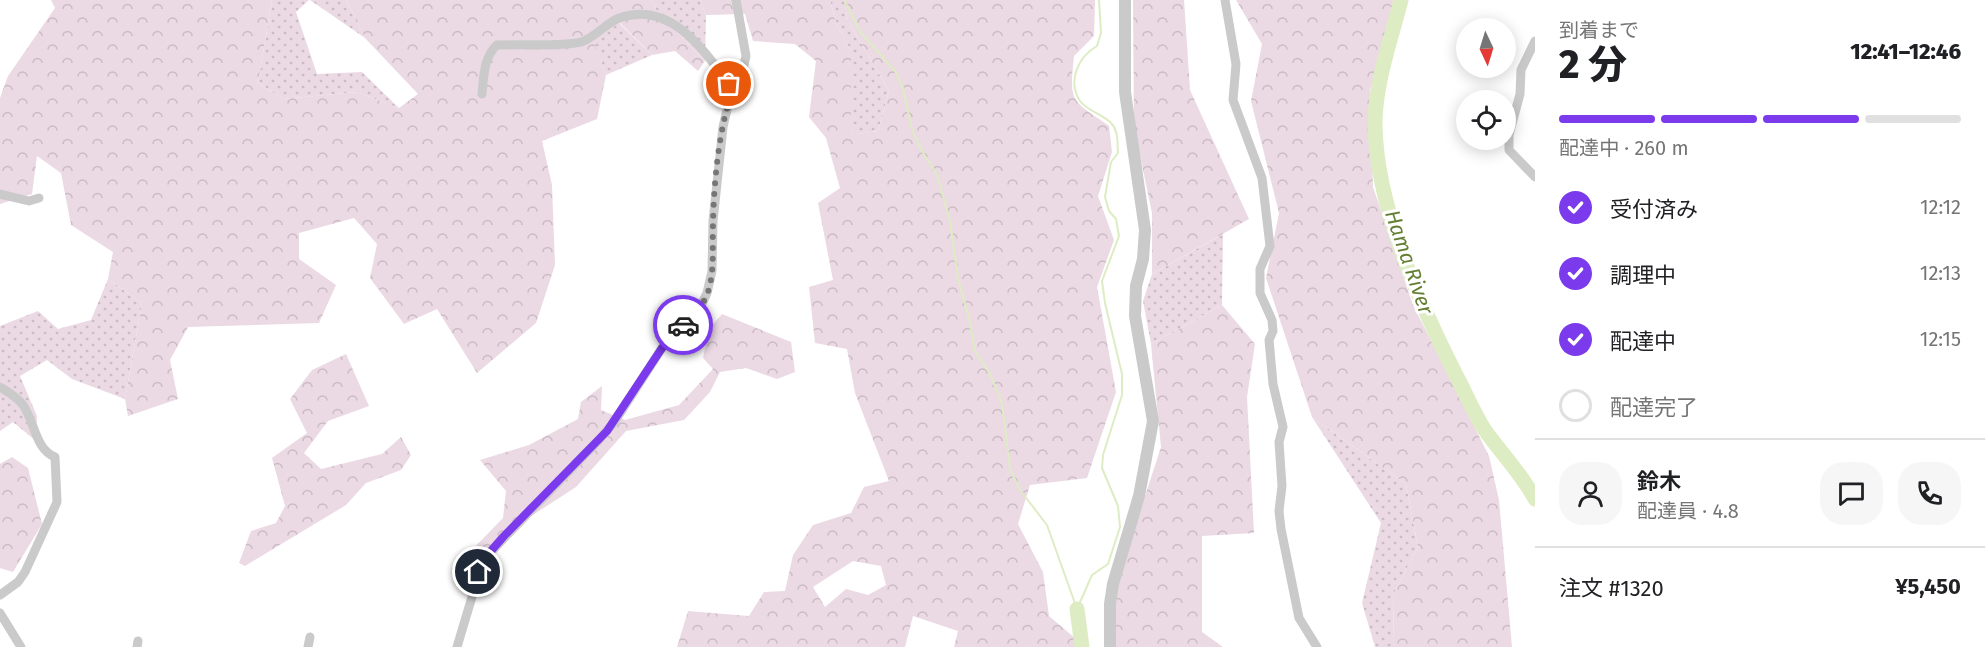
<!DOCTYPE html>
<html lang="ja">
<meta charset="utf-8">
<style>
:root{--surface:#fff;--page:#f6f6f6;--text:#202124;--muted:#757577;--line:#e0e0e0;--accent:#7c3aed}
body{margin:0;font-family:"Fira Sans","Noto Sans JP",sans-serif;background:var(--page);color:var(--text);height:100vh;display:flex;flex-direction:column;font-size:22px;white-space:nowrap}
*{box-sizing:border-box;margin:0}
p{font-size:20px;color:var(--muted)}
.icon{flex:none;width:33px;height:33px;fill:none;stroke:currentColor;stroke-width:2;stroke-linecap:round;stroke-linejoin:round}
.map{position:relative;flex:1;overflow:hidden}
.sheet{display:flex;flex-direction:column;background:var(--surface);width:450px}
.sheet>*{flex:none}
.needle{width:39px;rotate:176deg}
.buttons{position:absolute;left:1456px;top:18px;display:grid;gap:12px}
.buttons a{display:grid;place-items:center;width:60px;height:60px;border-radius:50%;background:var(--surface);box-shadow:0 3px 15px #0003;font-size:30px}
.pin{position:absolute;display:grid;place-items:center;width:51px;height:51px;color:#fff;margin:-26px;border:3px solid #fff;border-radius:50%;box-shadow:0 2px 6px #0007}
.courier{position:absolute;display:grid;place-items:center;width:60px;height:60px;margin:-30px;border:4px solid #7c3aed;border-radius:50%;background:#fff;color:#222;box-shadow:0 2px 8px #0007}
.summary em{font-style:normal;font-weight:800}
.summary div{display:flex;flex-direction:column-reverse}
.summary{display:flex;align-items:center;justify-content:space-between;height:102px;padding:0 24px}
h1{font-size:39px;font-weight:800;line-height:45px}
.bar{display:grid;grid-template-columns:repeat(4,1fr);gap:9px 6px;align-content:center;height:72px;padding:0 24px}
.bar i{height:8px;border-radius:4px;background:var(--line)}
.bar .on{background:var(--accent)}
.bar p{grid-column:span 4}
.line{display:flex;align-items:center;gap:15px;padding:0 24px;border-top:2px solid var(--line)}
.line div{flex:1}
.round{display:grid;place-items:center;flex:none;width:63px;height:63px;border-radius:24px;background:var(--page)}
ol{padding:0 24px;list-style:none}
li{display:flex;align-items:center;gap:18px;height:66px}
li p{margin-inline-start:auto}
li .icon{padding:6px;border-radius:50%;background:var(--accent);color:#fff;stroke-width:4}
li:last-child{color:var(--muted)}
li i{width:33px;height:33px;border:3px solid var(--line);border-radius:50%}
main{display:flex;flex:1;min-height:0}
.map>svg:first-child{display:block}
</style>
<main>
<div class="map">
<svg width="1535" height="647" viewBox="0 0 1535 647">
<defs>
<pattern id="grass-dots" width="8" height="8" patternUnits="userSpaceOnUse" patternTransform="scale(1.5)"><rect width="8" height="8" fill="#ebd9e4"/><path d="M2 2h.1M6 6h.1" fill="none" stroke="#cabbc4" stroke-width="1.8" stroke-linecap="round"/></pattern>
<pattern id="forest-crowns" width="20" height="18" patternUnits="userSpaceOnUse" patternTransform="scale(1.5)"><rect width="20" height="18" fill="#ebd9e4"/><path d="M2 6a3 3 0 1 1 6 0M12 15a3 3 0 1 1 6 0" fill="none" stroke="#cabbc4"/></pattern>
</defs>
<rect width="100%" height="100%" fill="#fff"/>
<path fill="url(#grass-dots)" d="M272 0H309L296 12 317 74 362 72 399 108 357 92 283 99 258 83Z
M310 0H346L365 38Z
M651 0H700L706 15 705 61 657 11Z
M830 0H844L848 21 889 91 878 131 851 135V51L836 23Z
M619 23 652 55 606 75 593 40Z
M1223 234 1222 305 1151 344 1143 301 1152 274Z
M108 279 142 303 125 399 72 379 47 360 20 376 37 416 36 441 13 422 0 431V326L38 311 58 329 91 320Z
M1312 417 1406 484 1418 547 1394 593 1393 647H1375L1362 603 1381 523Z"/>
<path fill="url(#forest-crowns)" fill-rule="evenodd" d="M51 0H272L258 83 283 99 357 92 399 108 418 94 365 38 346 0H651L657 11 705 61 698 71 675 51 652 55 620 23 593 39 606 75 597 119 542 141 552 185 555 265 536 323 477 373 437 309 404 324 370 278 377 244 354 218 299 233V259L336 285 319 323 188 327 170 360 178 399 128 416 125 399 142 303 108 279 113 252 71 225 61 173 37 156 32 194 0 204V98L8 76 55 8Z
M700 0H830L836 23 851 51V135L878 131 889 91 848 21 844 0H1095L1094 36 1074 56C1069 104 1071 99 1109 126L1112 152 1098 196 1114 240 1097 287 1116 392 1087 478 1030 485 1018 524 1043 572 1049 616 1076 639 1077 647H954L958 631 913 616 905 647H677L688 611 749 616 764 592 785 591 793 555 813 525 851 513 864 487 889 481 855 393 847 349 815 343 809 287 833 280 818 203 840 188 826 138 809 117 816 61 795 44 753 41 745 14 706 15ZM853 561 881 566 886 585 868 595 846 589 825 607 813 587Z
M1133 0H1184L1190 90 1249 219 1152 274V213L1134 127Z
M1236 0H1395L1370 91 1373 187 1413 305 1489 456 1499 500 1512 647H1393L1394 593 1418 547 1406 484 1312 417 1266 278 1279 213 1251 101 1262 44Z
M1222 305 1255 344 1247 397 1254 533 1202 536V632L1223 647H1116L1109 607 1161 447 1151 344Z
M722 314 791 342 795 372 777 379 746 368 720 372 710 392 684 420 626 431 576 487 522 522 485 566 476 570 468 565V554L503 518 506 491 480 460 529 445 578 419 581 402 602 386 601 410 625 420 679 405 713 369 703 358 709 329Z
M346 354 369 406 328 421 304 453 321 469 382 454 401 437 411 455 401 470 366 483 346 505 245 566 239 563 251 531 276 523 285 506 272 458 307 433 290 399 312 370Z
M12 457 28 468 42 524 13 572 0 568V464Z"/>
<g fill="none" stroke-linecap="round" stroke-linejoin="round">
<path stroke="#deecc4" stroke-width="2" d="M844 0 861 33 895 71 903 88 912 130 922 151 937 175 950 221 958 279 969 318 975 351 990 374 1002 404 1010 469 1020 490 1047 525 1077 609
M1077 609 1092 575 1108 564 1120 527 1118 506 1102 468 1103 455 1122 395V374L1105 303 1102 281 1119 236 1116 219 1109 211 1105 197 1111 162 1118 153C1117 143 1119 131 1111 123 1103 114 1087 111 1080 101 1067 81 1078 57 1097 46L1101 33 1099 0"/>
<path stroke="#deecc4" stroke-width="15" d="M1401 0C1391 40 1375 83 1375 124 1376 207 1420 304 1457 377 1466 394 1474 413 1484 429 1501 453 1521 473 1535 499
M1077 609 1082 647"/>
<path stroke="#cacaca" stroke-width="9" d="M1225 0 1236 64 1233 100 1262 178 1270 246 1260 269V293L1272 320 1273 331 1269 340 1273 384 1283 427 1279 442 1282 486 1279 511 1281 529 1299 618 1317 647
M1535 41 1521 70 1520 94 1509 135V150L1535 177
M482 94C484 77 483 58 497 45 515 44 571 47 584 41 597 35 607 23 619 18 670 0 703 49 729 84L734 87
M0 194 29 201 39 198
M0 387C8 392 17 397 23 405 35 422 35 449 55 457L57 502 25 572 18 582 0 595
M0 613 21 647
M137 647 138 641
M308 647 310 637
M457 647 483 560 599 440 615 421 662 348 700 308 707 293 712 271 713 221 723 127 729 101 744 65 746 56 736 0"/>
<path stroke="#cacaca" stroke-width="12" d="M1110 647V604L1113 584 1139 496 1153 421 1135 316 1136 286 1143 259 1145 230 1125 92V0"/>
</g>
<g fill="none" stroke-linecap="round" stroke-linejoin="round">
<path stroke="#767676" stroke-width="6" stroke-dasharray="0 10.8" d="M683 325C694 317 703 305 708 292 715 270 712 246 713 223 714 181 719 125 734 87L729 84"/>
<path stroke="#7c3aed" stroke-width="8" d="M478 572 483 560 504 536 607 431 662 348 683 325"/>
</g>
<g text-anchor="middle" dominant-baseline="central" stroke-width="6" stroke-linejoin="round" paint-order="stroke">
<g font-size="21" font-style="italic" fill="#637f32" stroke="#fff">
<text transform="translate(1409 262) rotate(71)">Hama River</text>
</g>
</g>
</svg>
<div class="buttons">
<a><svg class="needle" viewBox="-14 -14 28 28"><path d="M0-13l5 13h-10z" fill="#e53935"/><path d="M0 13l5-13h-10z" fill="#757577"/></svg></a>
<a><svg class="icon" aria-label="locate" viewBox="0 0 24 24"><circle cx="12" cy="12" r="6"/><path d="M12 2v4M12 18v4M2 12h4M18 12h4"/></svg></a>
</div>
<div class="pin" style="left:729px;top:84px;background:#ea580c"><svg class="icon" aria-label="bag" viewBox="0 0 24 24"><path d="M5 8h14l-1 12H6zM9 8a3 3 0 0 1 6 0"/></svg></div>
<div class="pin" style="left:478px;top:572px;background:#1f2937"><svg class="icon" aria-label="home" viewBox="0 0 24 24"><path d="M3 11l9-7 9 7M6 9v11h12V9"/></svg></div>
<div class="courier" style="left:683px;top:325px"><svg class="icon" aria-label="car" viewBox="0 0 24 24"><path d="M5 17H2v-5l4-1 3-4h7l3 4 3 1v5h-3M9 17h6M6 11h13"/><circle cx="7" cy="17" r="2"/><circle cx="17" cy="17" r="2"/></svg></div>
</div>
<section class="sheet">
<div class="summary"><div><h1>2 分</h1><p>到着まで</p></div><em>12:41–12:46</em></div>
<div class="bar"><i class="on"></i><i class="on"></i><i class="on"></i><i></i><p>配達中 · 260 m</p></div>
<ol>
<li><svg class="icon" aria-label="check" viewBox="0 0 24 24"><path d="M5 12l5 5 9-10"/></svg>受付済み<p>12:12</p></li>
<li><svg class="icon" aria-label="check" viewBox="0 0 24 24"><path d="M5 12l5 5 9-10"/></svg>調理中<p>12:13</p></li>
<li><svg class="icon" aria-label="check" viewBox="0 0 24 24"><path d="M5 12l5 5 9-10"/></svg>配達中<p>12:15</p></li>
<li><i></i>配達完了</li>
</ol>
<div class="line" style="height:108px"><a class="round"><svg class="icon" aria-label="person" viewBox="0 0 24 24"><circle cx="12" cy="8" r="4"/><path d="M4 21q1-7 8-7t8 7"/></svg></a><div><b>鈴木</b><p>配達員 · 4.8</p></div><a class="round"><svg class="icon" aria-label="chat" viewBox="0 0 24 24"><path d="M4 5h16v11H9l-5 4z"/></svg></a><a class="round"><svg class="icon" aria-label="phone" viewBox="0 0 24 24"><path d="M5 4h4l2 5-3 2q2 4 5 5l2-3 5 2v4C11 20 4 13 5 4z"/></svg></a></div>
<div class="line" style="height:78px"><div>注文 #1320</div><b>¥5,450</b></div>
</section>
</main>
